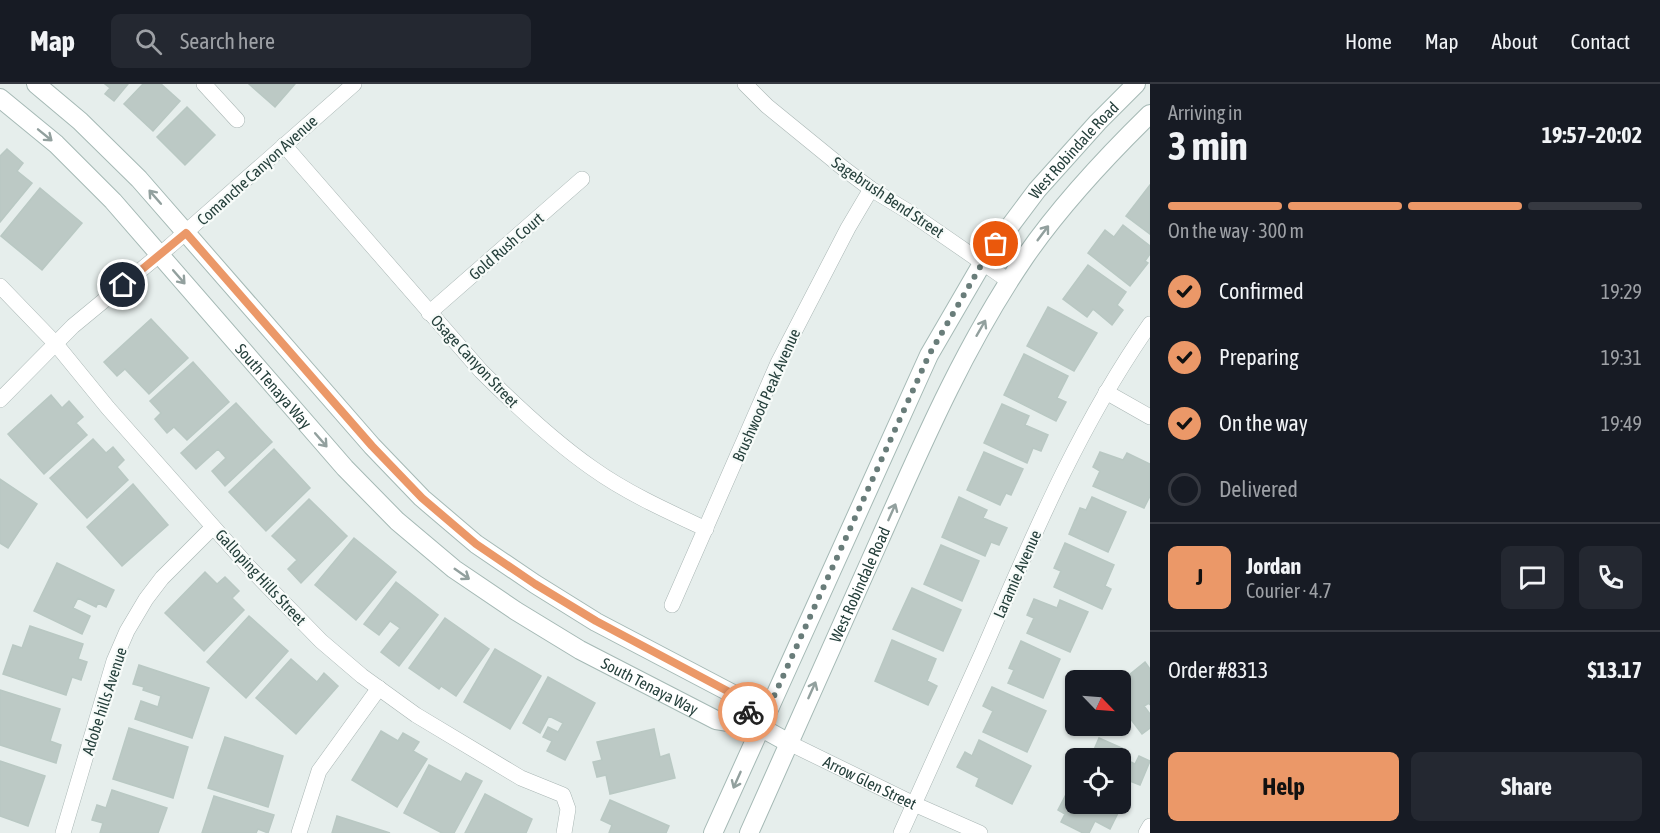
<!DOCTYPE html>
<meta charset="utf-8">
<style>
:root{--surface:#171b24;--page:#242831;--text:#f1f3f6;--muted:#9ea1a6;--line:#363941;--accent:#eb9868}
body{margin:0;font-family:"Asap Condensed",sans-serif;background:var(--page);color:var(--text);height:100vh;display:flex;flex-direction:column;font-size:22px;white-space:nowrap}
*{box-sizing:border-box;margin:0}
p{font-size:20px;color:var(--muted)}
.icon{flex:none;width:33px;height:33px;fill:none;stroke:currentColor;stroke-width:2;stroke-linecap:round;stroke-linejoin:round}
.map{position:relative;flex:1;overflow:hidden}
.details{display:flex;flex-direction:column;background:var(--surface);width:510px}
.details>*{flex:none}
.needle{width:39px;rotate:115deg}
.controls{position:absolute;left:1065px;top:586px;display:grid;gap:12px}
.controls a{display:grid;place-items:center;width:66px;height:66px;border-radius:9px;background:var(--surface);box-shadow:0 2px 4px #0004;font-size:30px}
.pin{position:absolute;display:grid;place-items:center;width:51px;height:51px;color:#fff;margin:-26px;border:3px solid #fff;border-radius:50%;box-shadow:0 2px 6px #0007}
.courier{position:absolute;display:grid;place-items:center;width:60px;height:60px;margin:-30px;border:4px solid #eb9868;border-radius:50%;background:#fff;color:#222;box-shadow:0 2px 8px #0007}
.headline em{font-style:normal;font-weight:700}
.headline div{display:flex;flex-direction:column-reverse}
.headline{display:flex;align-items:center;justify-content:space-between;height:102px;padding:0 18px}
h1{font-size:39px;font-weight:700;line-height:45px}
.bar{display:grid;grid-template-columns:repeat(4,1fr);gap:9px 6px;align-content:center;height:72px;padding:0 18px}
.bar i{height:8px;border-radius:4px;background:var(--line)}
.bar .active{background:var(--accent)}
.bar p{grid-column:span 4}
.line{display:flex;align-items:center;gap:15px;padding:0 18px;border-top:2px solid var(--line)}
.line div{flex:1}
.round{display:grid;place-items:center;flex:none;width:63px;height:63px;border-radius:9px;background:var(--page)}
ol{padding:0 18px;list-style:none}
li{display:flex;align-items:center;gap:18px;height:66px}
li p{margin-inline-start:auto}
li .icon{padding:6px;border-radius:50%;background:var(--accent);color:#111;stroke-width:4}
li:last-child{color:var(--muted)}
li i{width:33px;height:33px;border:3px solid var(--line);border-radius:50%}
.primary-button{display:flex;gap:12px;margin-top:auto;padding:12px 18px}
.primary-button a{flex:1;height:69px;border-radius:9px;background:var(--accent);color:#111;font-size:24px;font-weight:700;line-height:69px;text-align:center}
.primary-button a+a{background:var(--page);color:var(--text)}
header{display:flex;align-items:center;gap:36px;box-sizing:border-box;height:84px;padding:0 30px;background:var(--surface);border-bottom:2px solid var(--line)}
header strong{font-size:28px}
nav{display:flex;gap:33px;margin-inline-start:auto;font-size:21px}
.search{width:420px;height:54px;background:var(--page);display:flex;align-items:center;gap:15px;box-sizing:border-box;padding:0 21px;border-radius:9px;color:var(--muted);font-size:22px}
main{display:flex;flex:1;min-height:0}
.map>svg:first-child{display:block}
</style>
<header>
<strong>Map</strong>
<div class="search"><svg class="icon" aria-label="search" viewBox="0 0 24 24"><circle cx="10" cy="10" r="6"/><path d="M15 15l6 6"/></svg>Search here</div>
<nav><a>Home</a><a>Map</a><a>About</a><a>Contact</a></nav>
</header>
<main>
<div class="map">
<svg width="1150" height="749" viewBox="0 0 1150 749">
<rect width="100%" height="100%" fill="#e6eeec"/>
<path fill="#bcc9c5" stroke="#b9c8c3" stroke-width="1.5" d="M105 0H128L114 17 105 10 110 4Z
M143 0H161L180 17 153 47 124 20Z
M249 0H295L275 23Z
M187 23 215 51 185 81 157 53Z
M7 65 23 79 17 87 32 99 0 138V72Z
M1150 101V150L1126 132Z
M40 104 82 139 42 186 1 152Z
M1123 141 1150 162V170L1145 177 1148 179 1130 202 1088 169 1105 146 1114 153Z
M1088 181 1126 208 1117 221 1123 226 1112 241 1093 225 1087 233 1063 215Z
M1048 223 1097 249 1074 287 1027 262Z
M151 235 188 274 149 310 125 285 117 292 104 278Z
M1024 270 1068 292 1057 314 1066 318 1056 337 1004 311Z
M193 278 229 318 187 356 174 343 167 349 155 335 161 329 150 317Z
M51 311 62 324 69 317 83 333 76 339 87 351 44 390 8 350Z
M236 319 272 358 225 402 212 387 226 374 218 365 196 385 181 369Z
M1002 320 1029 332 1025 341 1048 351 1041 367 1033 364 1027 379 984 359Z
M93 355 106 369 113 363 124 376 117 383 128 396 87 434 50 394Z
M274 365 310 404 266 447 229 408Z
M984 368 1023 385 1011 411 1006 409 1000 421 967 406Z
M1100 368 1123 376 1127 369 1150 380V412L1144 424 1093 402 1100 387 1093 383Z
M0 395 37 420 8 464 0 459Z
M133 400 168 441 122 482 87 443Z
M959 413 987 426 983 434 1007 444 999 461 991 458 985 472 942 453Z
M1092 413 1126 428 1108 468 1069 450 1080 424 1086 426Z
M309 415 347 452 301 499 288 485 297 476 272 452Z
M354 454 396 488 356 536 315 501Z
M1065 459 1114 481 1105 502 1111 505 1102 525 1054 503 1061 487 1054 484Z
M941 461 979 477 962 517 924 500Z
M57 479 114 506 106 523 98 519 96 523 78 514 73 524 90 532 82 550 34 527Z
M205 488 217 500 225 493 239 507 232 514 244 526 204 567 165 529Z
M396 498 438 531 399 582 381 568 400 544 390 537 379 551 364 540Z
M912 504 961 526 943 567 893 545Z
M1034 515 1057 524 1060 516 1088 528 1070 568 1027 549 1034 534 1027 531Z
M249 532 288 567 246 614 207 578Z
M445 534 489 565 456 612 441 602 439 605 409 584Z
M30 542 83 560 78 575 87 578 81 596 72 593 66 611 3 590 13 561 22 564Z
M892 556 936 575 927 597 937 602 928 621 875 597Z
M1021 557 1060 575 1043 614 1008 599 1014 586 1009 584Z
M495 565 541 592 510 645 464 618Z
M291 575 317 598 324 589 338 602 296 650 256 614Z
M1145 578 1150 585V621L1149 619 1144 622 1150 630V644L1142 650 1120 621V597H1107L1118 588 1124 595Z
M139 581 209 604 192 654 135 635 141 617 158 623 161 612 143 606 144 603 133 600Z
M548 593 595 619 565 676 547 667 552 657 543 653 548 643 558 648 563 639 549 632 540 649 523 639Z
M992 603 1046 627 1027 668 983 648 993 627 983 622Z
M0 606 60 625 50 657 61 661 56 679 0 661Z
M129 644 188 663 173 714 113 695Z
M654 645 660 673 669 670 675 694 610 710 606 691 597 693 593 678 602 676 597 658Z
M381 647 398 657 403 649 419 658 413 667 427 675 397 723 352 696Z
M225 653 283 672 268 723 208 704Z
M1099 654 1122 664 1118 672 1135 680 1139 672 1150 677 1140 701 1130 697 1124 712 1120 711V675H1090Z
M979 656 1031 682 1012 720 976 702 979 694 957 683 965 668 972 672Z
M0 677 45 692 28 742 0 732Z
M429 681 461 698 466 689 482 697 454 749H442L404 729Z
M1073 697 1076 698V720L1122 721 1110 745 1095 737 1089 749H1083L1061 738 1065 730 1058 726Z
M112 706 167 724 158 749H100L103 739 92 736 97 721 106 724Z
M485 710 532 735 526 749H465Z
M214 712 274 731 268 749 258 745 256 749H202Z
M610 716 669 742 666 749H609L612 741 601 736Z
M337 732 390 749H332Z"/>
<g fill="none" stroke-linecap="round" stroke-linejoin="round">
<defs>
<g id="street">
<path d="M204 0 237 36"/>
<path d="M745 0 767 22 843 84 871 105 909 128 1009 197"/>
<path d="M284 61 481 287C516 322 552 356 592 384 627 409 667 427 706 445"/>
<path d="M0 202 55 259 108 324 248 482 321 557 362 592 416 631 521 694 563 711 568 725 564 749"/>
<path d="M429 229 582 95"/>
<path d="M1106 308 1150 333"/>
<path d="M0 316 73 242 170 162 354 0"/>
<path d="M672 521 778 279 848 144 871 105"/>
<path id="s1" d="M789 659 914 720 980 749"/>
<path d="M63 749 114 577 127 547 146 515 162 494 213 443"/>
<path d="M299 749 319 687 379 604"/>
<path d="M901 749C928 688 956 628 983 567 1032 454 1079 341 1150 240"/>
<path d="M1146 749 1150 742"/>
</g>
<g id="secondary">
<path d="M36 0 80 37 139 95 372 362 422 414 476 460 535 500 596 538 733 610 760 643"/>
<path id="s2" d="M0 14 56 60 113 117 345 384 397 437 454 485 516 527 580 566 716 636 760 643 789 659"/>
<path id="s3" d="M713 749 929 271 983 178 1037 106 1098 38 1136 0"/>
<path id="s4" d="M749 749C792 651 836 553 880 455 923 358 965 261 1025 173 1061 121 1105 74 1150 30"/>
</g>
</defs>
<use href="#street" stroke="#a9b6b4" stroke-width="16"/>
<use href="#secondary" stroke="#a5b9b5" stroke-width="20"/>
<use href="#street" stroke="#fff" stroke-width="15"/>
<use href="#secondary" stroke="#fff" stroke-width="18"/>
</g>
<defs><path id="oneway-shaft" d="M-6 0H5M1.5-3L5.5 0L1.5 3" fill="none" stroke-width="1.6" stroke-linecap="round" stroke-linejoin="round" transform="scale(1.5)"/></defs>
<g stroke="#92a09e">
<use href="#oneway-shaft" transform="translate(45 51) rotate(39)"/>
<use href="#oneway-shaft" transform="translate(155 113) rotate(-131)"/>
<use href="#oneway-shaft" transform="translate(1043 149) rotate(-53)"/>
<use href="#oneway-shaft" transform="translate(179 193) rotate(49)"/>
<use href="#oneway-shaft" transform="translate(981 244) rotate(-60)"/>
<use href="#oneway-shaft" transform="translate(321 356) rotate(49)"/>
<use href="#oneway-shaft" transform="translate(892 428) rotate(-66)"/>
<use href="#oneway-shaft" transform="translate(462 490) rotate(35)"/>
<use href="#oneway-shaft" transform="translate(812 606) rotate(-66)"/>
<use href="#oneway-shaft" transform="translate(737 696) rotate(114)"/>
</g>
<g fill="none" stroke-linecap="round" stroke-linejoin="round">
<path stroke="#697d7a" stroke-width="6" stroke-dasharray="0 10.8" d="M748 628 760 643 929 271 983 178 996 160"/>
<path stroke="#eb9868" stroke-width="8" d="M123 201 186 149 372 362 422 414 476 460 535 500 596 537 733 610 748 628"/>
</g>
<g text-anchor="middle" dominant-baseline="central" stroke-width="4.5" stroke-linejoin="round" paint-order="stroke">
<g font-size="16" fill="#26403c" stroke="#f7fbf9">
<text stroke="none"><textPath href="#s3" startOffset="776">West Robindale Road</textPath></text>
<text transform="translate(257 86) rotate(-42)">Comanche Canyon Avenue</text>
<text transform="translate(888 113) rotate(34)">Sagebrush Bend Street</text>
<text transform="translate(506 162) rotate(-41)">Gold Rush Court</text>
<text transform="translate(475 277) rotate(47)">Osage Canyon Street</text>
<text stroke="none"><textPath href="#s2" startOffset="398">South Tenaya Way</textPath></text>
<text transform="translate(766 311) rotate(-66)">Brushwood Peak Avenue</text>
<text transform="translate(1017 490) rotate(-66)">Laramie Avenue</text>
<text transform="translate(261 493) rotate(47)">Galloping Hills Street</text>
<text stroke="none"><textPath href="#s4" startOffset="272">West Robindale Road</textPath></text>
<text stroke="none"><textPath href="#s2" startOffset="884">South Tenaya Way</textPath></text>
<text transform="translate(104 617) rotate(-72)">Adobe hills Avenue</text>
<text stroke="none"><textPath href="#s1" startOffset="90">Arrow Glen Street</textPath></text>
</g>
</g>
</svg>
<div class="controls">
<a><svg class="needle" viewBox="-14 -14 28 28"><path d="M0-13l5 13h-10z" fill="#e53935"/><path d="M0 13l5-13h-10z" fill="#9ea1a6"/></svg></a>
<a><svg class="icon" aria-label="locate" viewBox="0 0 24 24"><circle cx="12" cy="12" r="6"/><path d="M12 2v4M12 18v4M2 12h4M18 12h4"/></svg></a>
</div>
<div class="pin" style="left:996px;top:160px;background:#ea580c"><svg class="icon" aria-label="bag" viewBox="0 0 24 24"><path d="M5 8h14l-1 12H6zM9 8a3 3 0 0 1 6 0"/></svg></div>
<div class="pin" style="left:123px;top:201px;background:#1f2937"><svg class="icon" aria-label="home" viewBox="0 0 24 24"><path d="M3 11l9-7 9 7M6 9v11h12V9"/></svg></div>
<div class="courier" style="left:748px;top:628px"><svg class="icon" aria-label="bike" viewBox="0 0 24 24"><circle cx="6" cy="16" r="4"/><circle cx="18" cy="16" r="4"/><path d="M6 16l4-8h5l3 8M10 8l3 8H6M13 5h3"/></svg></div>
</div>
<section class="details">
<div class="headline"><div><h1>3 min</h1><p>Arriving in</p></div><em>19:57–20:02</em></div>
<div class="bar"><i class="active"></i><i class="active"></i><i class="active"></i><i></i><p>On the way · 300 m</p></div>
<ol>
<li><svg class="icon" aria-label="check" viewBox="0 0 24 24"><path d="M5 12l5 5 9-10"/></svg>Confirmed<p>19:29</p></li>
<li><svg class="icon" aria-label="check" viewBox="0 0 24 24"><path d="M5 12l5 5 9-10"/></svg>Preparing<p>19:31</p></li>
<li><svg class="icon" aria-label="check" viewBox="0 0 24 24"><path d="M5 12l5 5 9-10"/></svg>On the way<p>19:49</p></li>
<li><i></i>Delivered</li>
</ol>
<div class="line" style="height:108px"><b class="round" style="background:var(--accent);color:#111">J</b><div><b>Jordan</b><p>Courier · 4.7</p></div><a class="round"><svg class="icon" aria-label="chat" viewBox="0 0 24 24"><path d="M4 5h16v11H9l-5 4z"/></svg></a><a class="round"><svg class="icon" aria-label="phone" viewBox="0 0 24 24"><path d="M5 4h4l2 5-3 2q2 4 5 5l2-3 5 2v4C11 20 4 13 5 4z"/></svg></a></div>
<div class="line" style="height:78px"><div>Order #8313</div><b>$13.17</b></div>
<div class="primary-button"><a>Help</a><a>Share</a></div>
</section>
</main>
